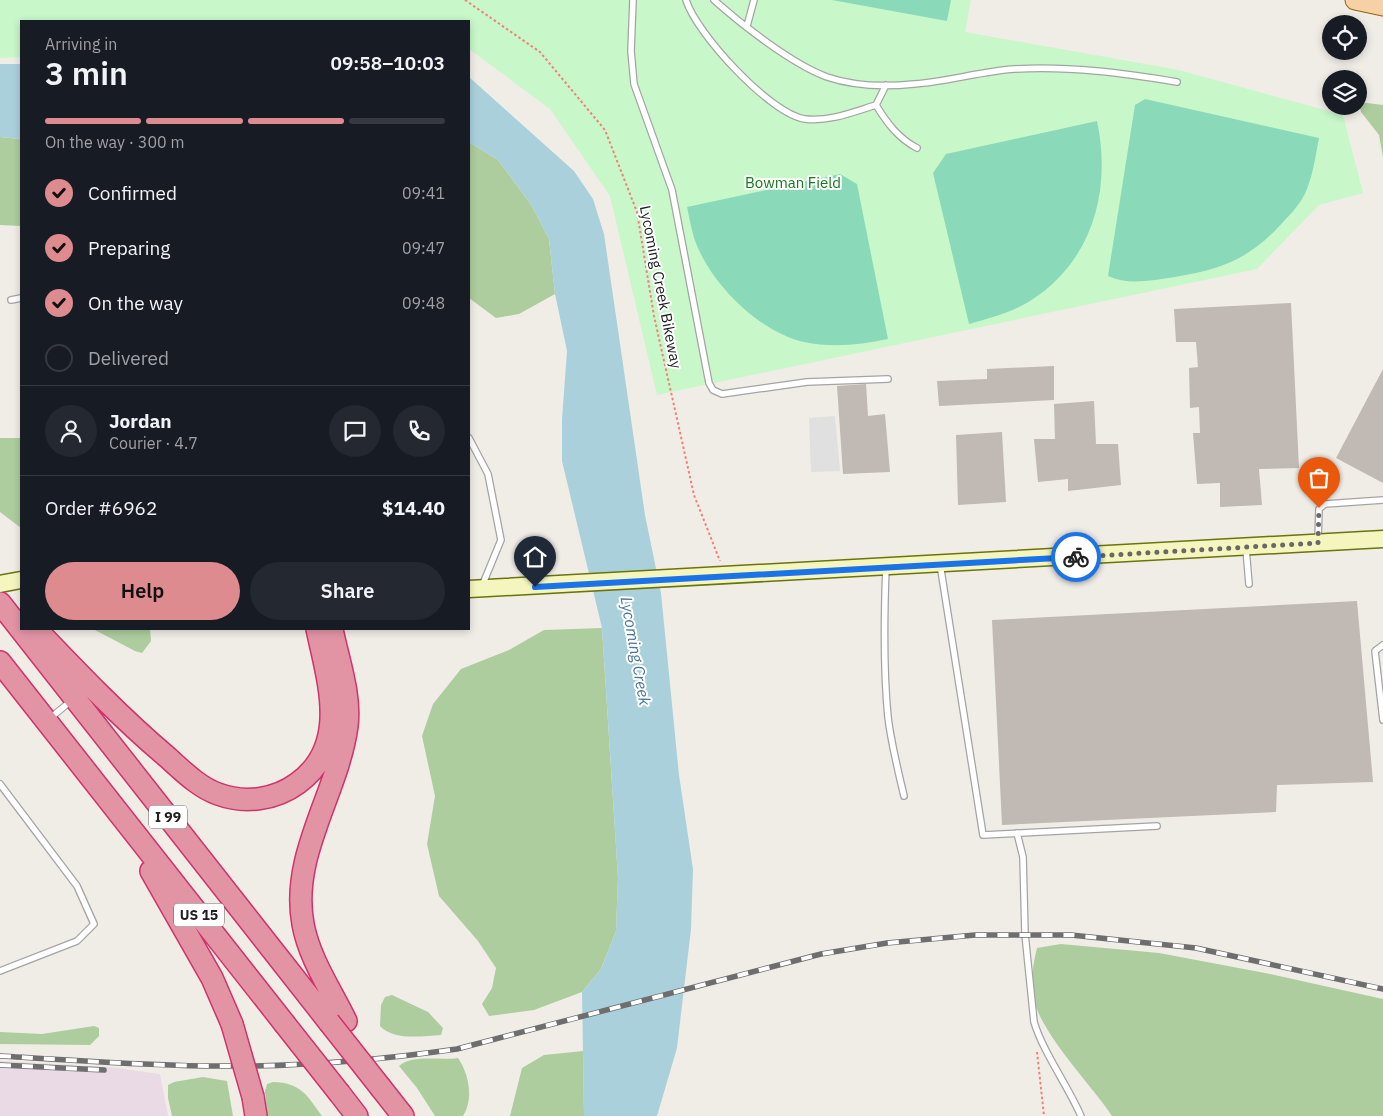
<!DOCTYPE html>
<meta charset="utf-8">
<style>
:root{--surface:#171b24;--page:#242831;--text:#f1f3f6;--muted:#9ea1a6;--line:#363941;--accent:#dd8b8f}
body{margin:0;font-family:"IBM Plex Sans",sans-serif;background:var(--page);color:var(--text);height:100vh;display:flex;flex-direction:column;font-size:19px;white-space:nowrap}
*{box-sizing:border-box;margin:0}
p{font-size:16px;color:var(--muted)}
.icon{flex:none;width:28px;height:28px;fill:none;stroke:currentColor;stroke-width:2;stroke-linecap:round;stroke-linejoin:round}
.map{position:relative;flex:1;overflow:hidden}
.panel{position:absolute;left:20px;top:20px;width:450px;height:610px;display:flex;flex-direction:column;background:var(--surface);border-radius:0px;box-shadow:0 2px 8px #0003}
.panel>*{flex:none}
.tools{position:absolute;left:1322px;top:15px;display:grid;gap:10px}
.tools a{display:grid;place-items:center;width:45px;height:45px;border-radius:50%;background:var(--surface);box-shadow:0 2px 8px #0003;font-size:25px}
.pin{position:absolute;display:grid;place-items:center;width:42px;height:42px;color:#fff;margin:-51px -21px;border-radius:50% 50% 50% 0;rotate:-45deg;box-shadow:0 0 5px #0007}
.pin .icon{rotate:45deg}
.courier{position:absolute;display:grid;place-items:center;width:50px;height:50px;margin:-25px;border:4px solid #1a73e8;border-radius:50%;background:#fff;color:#222;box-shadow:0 1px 6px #0007}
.headline em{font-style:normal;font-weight:600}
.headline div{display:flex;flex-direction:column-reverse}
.headline{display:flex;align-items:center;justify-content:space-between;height:85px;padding:0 25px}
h1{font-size:32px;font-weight:600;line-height:38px}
.bar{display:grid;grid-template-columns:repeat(4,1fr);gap:8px 5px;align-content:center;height:60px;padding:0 25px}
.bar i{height:6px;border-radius:4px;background:var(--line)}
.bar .selected{background:var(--accent)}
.bar p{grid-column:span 4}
.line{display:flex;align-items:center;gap:12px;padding:0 25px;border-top:1px solid var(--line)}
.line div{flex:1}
.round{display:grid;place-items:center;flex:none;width:52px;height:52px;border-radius:26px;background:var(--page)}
ol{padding:0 25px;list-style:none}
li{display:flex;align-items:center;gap:15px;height:55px}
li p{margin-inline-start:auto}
li .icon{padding:5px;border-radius:50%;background:var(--accent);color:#111;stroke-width:4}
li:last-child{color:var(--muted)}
li i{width:28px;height:28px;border:2px solid var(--line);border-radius:50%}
.button{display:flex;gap:10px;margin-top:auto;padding:10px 25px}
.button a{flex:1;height:58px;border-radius:30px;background:var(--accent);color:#111;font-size:20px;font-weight:600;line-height:58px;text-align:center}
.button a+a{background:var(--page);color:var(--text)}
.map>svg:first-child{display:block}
</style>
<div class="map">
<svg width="1383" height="1116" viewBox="0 0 1383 1116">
<rect width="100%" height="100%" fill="#f0ede7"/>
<path fill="#e9dae6" d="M0 1061 109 1067 160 1074 168 1116H0Z"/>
<path fill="#adcd9e" d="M1359 102 1383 105V157L1379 135 1361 112Z
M0 137 21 139V226L0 225Z
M469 142 498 160 532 206 549 239 555 294 519 314 496 318 469 298Z
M0 438H21V528L0 512Z
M602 628 618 878 616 931 601 969 582 992 534 1010 489 1016 482 1004 492 988 496 968 478 941 439 896 427 844 435 796 422 736 433 704 461 669 509 650 544 630Z
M93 629H150L151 641 142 653 135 651Z
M1061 944 1159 953 1265 973 1383 999V1116H1112C1092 1085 1036 1029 1033 994 1031 977 1033 964 1037 948Z
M392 995 428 1012 443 1028 441 1035C422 1036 394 1041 380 1026L381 1005 385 997Z
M94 1026 99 1028V1036L90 1045 0 1044V1032L42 1034Z
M583 1051 584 1116H510L522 1068 544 1055Z
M458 1058C469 1074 474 1099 463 1116H435L417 1088 399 1066C413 1054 440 1061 458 1058Z
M203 1077 227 1081 233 1116H172L168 1098V1085L174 1082Z
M273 1082C301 1083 306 1094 322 1116H267L265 1091 267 1084Z"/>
<path fill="#c8f7ca" d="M0 0H971L965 32 1179 70 1343 115 1363 193 1319 205 1257 269 657 395 610 196 550 109 469 49V21H21V57L0 58Z"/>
<path fill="#8adab9" d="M832 0H951L947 21Z
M1145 99 1319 138C1316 153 1314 169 1309 183 1305 198 1295 210 1284 221 1251 258 1224 269 1175 277 1152 280 1129 286 1108 276L1135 105Z
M1097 121C1112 191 1092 262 1030 301 1011 313 990 318 969 324L933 173 946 154Z
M840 174 857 184 888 339C860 345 832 348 804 342 760 332 715 287 698 248 692 235 690 220 687 207Z"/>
<path fill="#e0e0e0" d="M835 416 840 471 811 472 809 418Z"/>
<path fill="#aad1db" d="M0 64H21V139L0 137Z
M469 77 574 171 593 199 604 234 645 515 661 593 679 775 693 869 691 929 677 1048 657 1116H584L582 992 601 969 616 931 618 878 602 628 562 461V419L567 351 555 294 549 239 532 206 498 160 469 142Z"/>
<path fill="#c0b9b4" d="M1291 303 1299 468 1259 469 1262 505 1220 507V483L1197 484 1193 433H1200L1199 407 1190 408 1189 368 1198 367 1196 342H1176L1174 309Z
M1054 366V400L939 406 937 381 987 379V369Z
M1383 369V483L1336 458Z
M866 384 868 416 885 414 890 472 843 474 837 386Z
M1094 401 1096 444H1118L1121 485 1068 491V479L1038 482 1034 439H1055L1054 404Z
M1002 432 1006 502 958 505 956 435Z
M1357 601 1373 782 1277 785 1276 812 1002 825 992 620Z"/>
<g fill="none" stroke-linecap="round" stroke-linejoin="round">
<defs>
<path id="lane" d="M633 0 631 51 634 84 672 190 709 383 713 390 722 394 807 382 888 379
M686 0C696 33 770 114 805 119 829 122 853 112 876 105L886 85
M714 0C742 25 792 64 827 77 854 86 886 87 914 84 947 82 981 71 1015 69 1070 66 1123 73 1177 82
M747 26 754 0
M876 105C887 123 898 138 917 148
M11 300 21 298
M469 438 488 474 501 540 482 586
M1318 541 1319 509 1325 504 1383 500
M1246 549 1249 584
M940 564 983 835 1157 826
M886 567C884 617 883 667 888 717 891 743 898 770 904 796
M1383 645 1375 651 1383 720
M49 719 71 701
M0 784 77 886 94 924 77 941 0 971
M1017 833 1023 857 1025 934 1034 1022C1044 1054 1067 1084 1081 1116"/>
<path id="secondary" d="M0 584 21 580
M469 589 1383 539"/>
<path id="primary" d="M1355 0 1383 6"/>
<path id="highway" d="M0 603 329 1022
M36 629C78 673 120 717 166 756 182 770 198 787 218 794 245 804 275 800 298 783 350 745 328 681 317 629
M332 629C338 660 351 694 347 726 338 793 290 855 303 924 309 958 331 990 346 1021
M0 662 284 1023
M151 871 212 978 232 1024
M381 1088 403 1116
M340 1094 357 1116
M253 1097 256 1116"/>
</defs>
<use href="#lane" stroke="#a4a4a4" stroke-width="8"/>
<use href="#secondary" stroke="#6a730c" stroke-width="19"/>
<use href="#primary" stroke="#936209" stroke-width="21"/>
<use href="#highway" stroke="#d1316c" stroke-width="24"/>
<path stroke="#f28076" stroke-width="2" stroke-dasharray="2.5 2.5" stroke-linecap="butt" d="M465 0 540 52 605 130 637 212 654 316 694 495 720 561
M1037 1052 1044 1116"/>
<use href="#lane" stroke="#fff" stroke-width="5.5"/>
<use href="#secondary" stroke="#f5f6bf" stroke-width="16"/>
<use href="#primary" stroke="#f7d1a6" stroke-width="19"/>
<use href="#highway" stroke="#e294a5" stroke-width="21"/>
<defs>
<path id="rail" d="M0 1056C73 1060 147 1066 220 1066 299 1067 379 1060 457 1049L821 954 887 943 975 935H1071L1196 948 1383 989
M0 1065 104 1070"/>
</defs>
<use href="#rail" stroke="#6e6e6e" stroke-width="5.5"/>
<use href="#rail" stroke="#fff" stroke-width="4" stroke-dasharray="11" stroke-linecap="butt"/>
<defs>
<path id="highway-bridge" d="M329 1022 381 1088
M284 1023 340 1094
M232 1024 253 1097"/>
</defs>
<use href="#highway-bridge" stroke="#d1316c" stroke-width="24" stroke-linecap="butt"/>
<use href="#highway-bridge" stroke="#e294a5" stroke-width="21"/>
</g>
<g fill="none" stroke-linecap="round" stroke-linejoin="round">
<path stroke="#696866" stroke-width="5" stroke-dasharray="0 9" d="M1076 557 1318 543 1319 508"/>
<path stroke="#1a73e8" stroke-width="6" d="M535 587 1076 557"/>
</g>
<g text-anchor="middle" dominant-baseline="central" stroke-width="4" stroke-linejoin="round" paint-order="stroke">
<g fill="#fff" stroke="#636363" stroke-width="1">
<rect x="149" y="805.5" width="38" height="23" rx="4"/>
<rect x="174" y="903.5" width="50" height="23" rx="4"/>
</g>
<g font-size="14" font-weight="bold" fill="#202020">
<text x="168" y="817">I 99</text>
<text x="199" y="915">US 15</text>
</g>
<g font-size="15" fill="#127a18" stroke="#fff">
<text x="793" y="182">Bowman Field</text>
</g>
<g font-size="15" fill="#202020" stroke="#fff">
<text transform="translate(661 287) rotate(79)">Lycoming Creek Bikeway</text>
</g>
<g font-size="16" font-style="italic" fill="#4b769c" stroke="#fff">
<text transform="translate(636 651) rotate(80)">Lycoming Creek</text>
</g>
</g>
</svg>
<div class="tools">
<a><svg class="icon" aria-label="locate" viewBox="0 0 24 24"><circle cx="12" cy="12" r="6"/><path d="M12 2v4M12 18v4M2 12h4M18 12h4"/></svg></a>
<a><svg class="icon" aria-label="layers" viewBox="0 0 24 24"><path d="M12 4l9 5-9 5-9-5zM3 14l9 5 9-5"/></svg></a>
</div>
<div class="pin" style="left:1319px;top:508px;background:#ea580c"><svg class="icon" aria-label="bag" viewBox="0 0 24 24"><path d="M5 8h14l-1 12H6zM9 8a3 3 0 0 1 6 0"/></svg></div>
<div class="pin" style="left:535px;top:587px;background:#1f2937"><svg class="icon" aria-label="home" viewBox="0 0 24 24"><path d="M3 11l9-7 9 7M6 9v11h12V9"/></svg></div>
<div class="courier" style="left:1076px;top:557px"><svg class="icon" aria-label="bike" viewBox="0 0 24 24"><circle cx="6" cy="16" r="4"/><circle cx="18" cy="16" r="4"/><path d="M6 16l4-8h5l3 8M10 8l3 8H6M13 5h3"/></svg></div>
<section class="panel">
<div class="headline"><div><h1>3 min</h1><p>Arriving in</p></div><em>09:58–10:03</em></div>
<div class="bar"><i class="selected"></i><i class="selected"></i><i class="selected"></i><i></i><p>On the way · 300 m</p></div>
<ol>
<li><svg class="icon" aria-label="check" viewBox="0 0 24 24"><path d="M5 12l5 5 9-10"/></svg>Confirmed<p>09:41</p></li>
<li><svg class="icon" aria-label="check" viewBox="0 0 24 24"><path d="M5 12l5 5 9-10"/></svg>Preparing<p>09:47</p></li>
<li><svg class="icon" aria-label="check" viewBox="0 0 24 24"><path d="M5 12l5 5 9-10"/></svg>On the way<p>09:48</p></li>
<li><i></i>Delivered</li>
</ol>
<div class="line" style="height:90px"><a class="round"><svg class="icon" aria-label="person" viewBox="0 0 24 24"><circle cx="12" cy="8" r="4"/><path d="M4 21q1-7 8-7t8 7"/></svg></a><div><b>Jordan</b><p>Courier · 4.7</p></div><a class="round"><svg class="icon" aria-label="chat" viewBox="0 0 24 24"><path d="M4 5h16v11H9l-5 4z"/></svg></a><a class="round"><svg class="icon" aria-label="phone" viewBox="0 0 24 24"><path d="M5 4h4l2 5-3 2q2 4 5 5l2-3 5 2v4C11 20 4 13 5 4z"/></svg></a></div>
<div class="line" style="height:65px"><div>Order #6962</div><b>$14.40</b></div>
<div class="button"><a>Help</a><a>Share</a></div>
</section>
</div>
